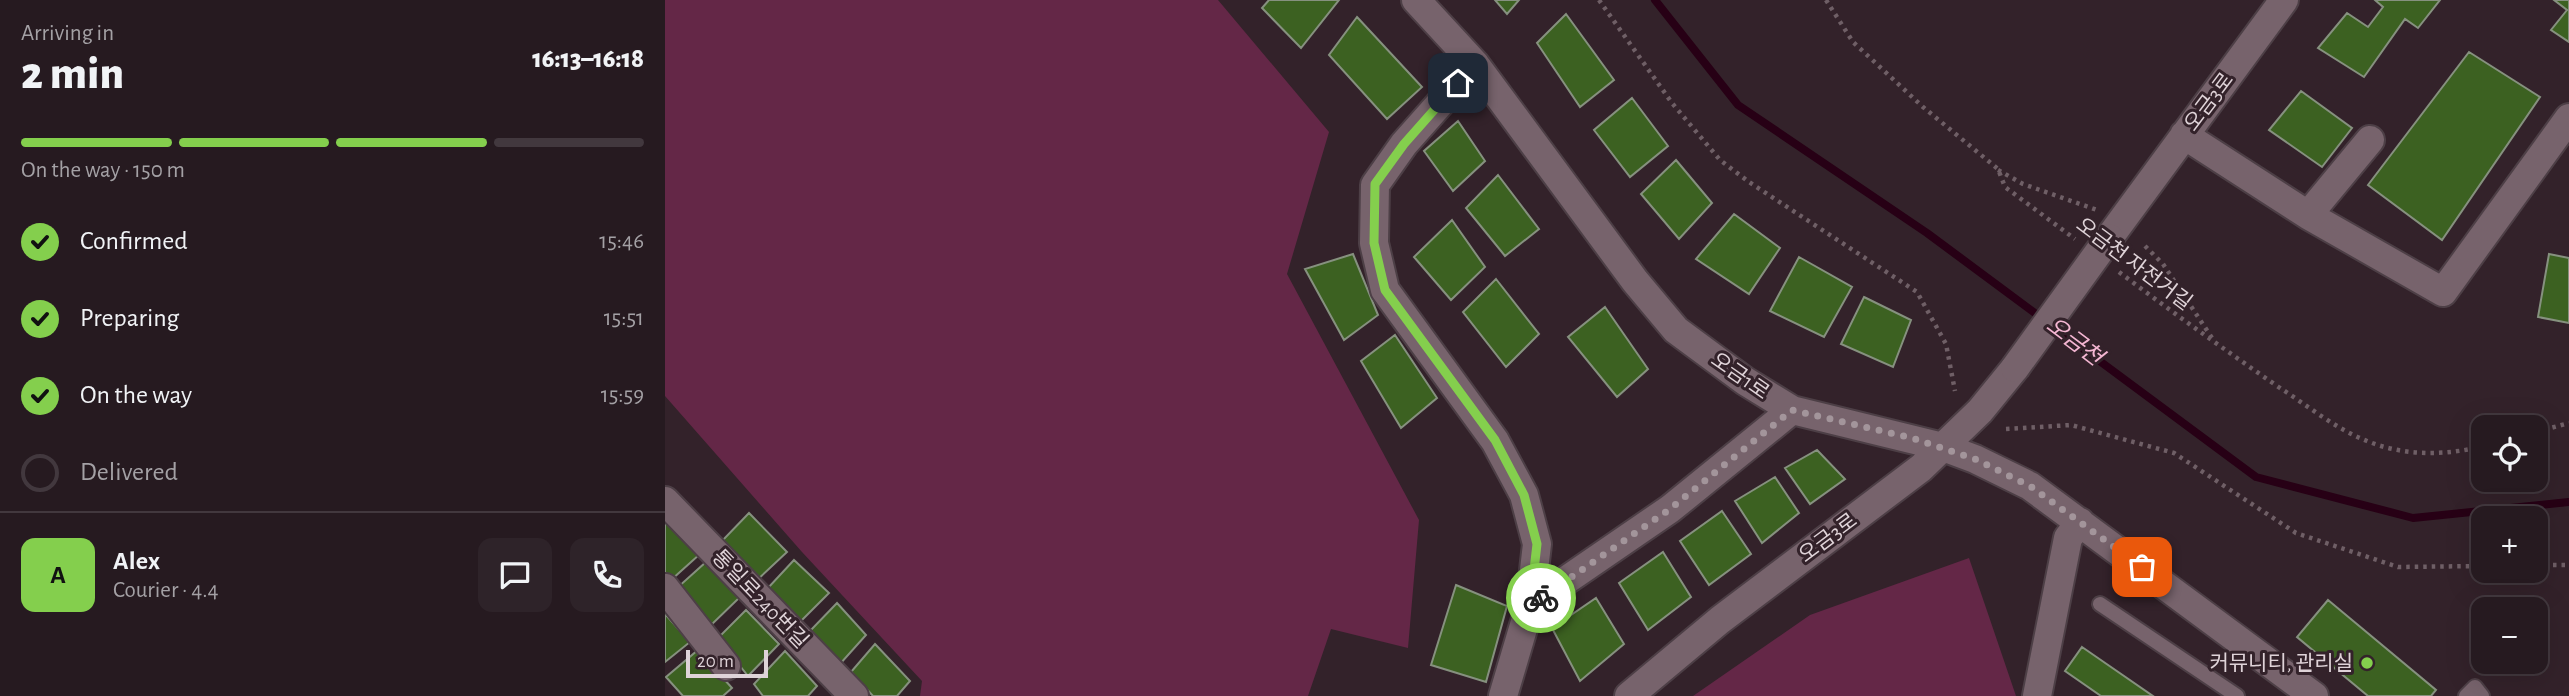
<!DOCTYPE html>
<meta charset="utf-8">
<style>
:root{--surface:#261a20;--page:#2e2329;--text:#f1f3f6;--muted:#a4a1a5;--line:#42383e;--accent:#84cf4d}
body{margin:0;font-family:"Alegreya Sans","Noto Sans KR",sans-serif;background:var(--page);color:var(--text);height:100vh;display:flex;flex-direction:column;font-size:26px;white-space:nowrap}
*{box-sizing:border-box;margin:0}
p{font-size:23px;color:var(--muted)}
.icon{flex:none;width:38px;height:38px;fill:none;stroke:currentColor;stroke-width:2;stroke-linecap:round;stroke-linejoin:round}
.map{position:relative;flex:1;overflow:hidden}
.sheet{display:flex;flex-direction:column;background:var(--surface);width:665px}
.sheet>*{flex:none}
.fabs{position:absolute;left:1806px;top:415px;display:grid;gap:14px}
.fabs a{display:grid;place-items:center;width:77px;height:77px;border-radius:14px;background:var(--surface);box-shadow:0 7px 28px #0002,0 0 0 2px var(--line);font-size:35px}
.scale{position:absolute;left:21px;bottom:18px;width:82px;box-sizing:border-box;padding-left:7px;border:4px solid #dfd3d8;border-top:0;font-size:19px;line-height:24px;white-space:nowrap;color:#dfd3d8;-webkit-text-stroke:5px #33222a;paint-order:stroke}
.pin{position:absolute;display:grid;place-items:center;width:60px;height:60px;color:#fff;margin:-30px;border-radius:14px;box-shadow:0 4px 10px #0006}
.courier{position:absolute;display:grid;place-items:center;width:70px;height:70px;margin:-35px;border:5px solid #84cf4d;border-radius:50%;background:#fff;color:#222;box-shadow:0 2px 9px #0007}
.head em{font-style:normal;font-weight:800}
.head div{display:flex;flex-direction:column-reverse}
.head{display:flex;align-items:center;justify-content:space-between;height:119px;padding:0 21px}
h1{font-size:46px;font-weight:800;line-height:52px}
.bar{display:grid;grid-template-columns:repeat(4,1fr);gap:10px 7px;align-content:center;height:84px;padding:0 21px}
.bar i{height:9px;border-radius:5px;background:var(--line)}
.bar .on{background:var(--accent)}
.bar p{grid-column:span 4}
.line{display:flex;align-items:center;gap:18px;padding:0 21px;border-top:2px solid var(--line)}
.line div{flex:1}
.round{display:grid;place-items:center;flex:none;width:74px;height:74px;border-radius:14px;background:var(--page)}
ol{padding:0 21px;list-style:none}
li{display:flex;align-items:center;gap:21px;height:77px}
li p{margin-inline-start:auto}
li .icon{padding:7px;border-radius:50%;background:var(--accent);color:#111;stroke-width:4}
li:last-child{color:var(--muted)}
li i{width:38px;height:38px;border:4px solid var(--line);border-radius:50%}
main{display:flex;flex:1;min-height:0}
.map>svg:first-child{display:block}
</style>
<main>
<section class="sheet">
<div class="head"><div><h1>2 min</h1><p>Arriving in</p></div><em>16:13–16:18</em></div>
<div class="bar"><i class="on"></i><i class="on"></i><i class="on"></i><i></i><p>On the way · 150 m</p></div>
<ol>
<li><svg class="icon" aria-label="check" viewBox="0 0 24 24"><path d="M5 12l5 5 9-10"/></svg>Confirmed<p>15:46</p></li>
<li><svg class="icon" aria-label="check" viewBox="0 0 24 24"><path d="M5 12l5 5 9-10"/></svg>Preparing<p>15:51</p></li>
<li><svg class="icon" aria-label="check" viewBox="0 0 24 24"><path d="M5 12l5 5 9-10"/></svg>On the way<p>15:59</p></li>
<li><i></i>Delivered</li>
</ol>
<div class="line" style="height:126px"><b class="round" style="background:var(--accent);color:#111">A</b><div><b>Alex</b><p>Courier · 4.4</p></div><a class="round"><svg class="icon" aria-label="chat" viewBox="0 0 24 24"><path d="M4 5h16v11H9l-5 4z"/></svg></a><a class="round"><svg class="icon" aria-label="phone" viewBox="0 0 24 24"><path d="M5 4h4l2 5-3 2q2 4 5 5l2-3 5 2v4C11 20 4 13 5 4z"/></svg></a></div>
</section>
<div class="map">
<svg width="1904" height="696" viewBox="0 0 1904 696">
<rect width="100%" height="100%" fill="#33222a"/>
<path fill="#642747" d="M0 0H553L664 132 622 274 754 520 743 648 666 629 643 696H255L257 681 137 552 0 396Z
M1304 558 1351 696H1028L1145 615Z"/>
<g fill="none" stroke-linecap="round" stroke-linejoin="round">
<path stroke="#270015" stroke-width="8" d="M990 0 1073 105 1262 233 1591 477 1748 518 1904 502"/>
</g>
<path fill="#3c6121" stroke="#86917f" stroke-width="2" d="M604 0H674L636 48 597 8Z
M830 0H854L842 14Z
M1710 0H1775L1753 28 1740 19 1699 77 1653 48 1682 13 1703 27 1718 7Z
M1889 0H1904V42L1886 30 1902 10Z
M901 14 949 80 915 107 872 43Z
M692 17 757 87 722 119 664 55Z
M1804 52 1875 97 1777 240 1703 185Z
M1636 91 1687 128 1657 167 1604 130Z
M967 98 1003 146 965 177 929 130Z
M793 121 820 161 788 191 759 151Z
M1011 160 1047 203 1014 239 976 194Z
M833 175 874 229 840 256 801 208Z
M1069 214 1115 248 1084 294 1031 259Z
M787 220 820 267 786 300 749 257Z
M688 254 713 315 679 340 640 269Z
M1884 254 1904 258V323L1873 317Z
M1134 257 1187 287 1159 337 1105 311Z
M831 279 874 334 841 367 798 312Z
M1199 297 1246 320 1228 367 1176 344Z
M940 307 983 369 952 397 903 337Z
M730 335 772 398 736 428 696 361Z
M1152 450 1180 479 1145 504 1120 468Z
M1110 477 1134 513 1097 543 1070 501Z
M1057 511 1086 554 1044 585 1015 541Z
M84 513 122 552 91 581 56 542Z
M0 519 35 554 6 580 0 573Z
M998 552 1026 597 983 630 954 583Z
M129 560 164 593 134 623 102 589Z
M41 562 75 597 43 628 12 588Z
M791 585 842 606 821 682 766 665Z
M931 598 959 644 915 681 887 628Z
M1663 600 1771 690 1766 696H1703L1632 637Z
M172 603 201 635 175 664 144 632Z
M81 610 114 644 83 676 53 638Z
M0 614 25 642 0 662Z
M210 644 245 681 232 696H208L186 672Z
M1417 647 1488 696H1436L1400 671Z
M33 650 67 688 58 696H18L1 677Z
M120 651 152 686 143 696H98L89 684Z"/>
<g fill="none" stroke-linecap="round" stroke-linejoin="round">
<defs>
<path id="service" d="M1435 604 1572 696
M1801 696 1810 687 1817 696"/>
<path id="minor" d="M751 0 810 64 970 281 1011 330 1080 381 1127 410 1278 447 1310 459 1365 486 1649 696
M810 64 739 144 710 185 709 243 720 290 830 441 859 495 872 544 865 605 838 696
M1519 135 1643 215 1778 292 1904 118
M1643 215 1705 140
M1444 238 1619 0
M0 501 189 696
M0 588 61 666
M865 605 1005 509 1127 410
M964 696 1055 620 1256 468 1315 411 1350 368
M1372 696 1403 538 1415 522"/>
</defs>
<use href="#service" stroke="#4d3f46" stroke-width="18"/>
<use href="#minor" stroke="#4d3f46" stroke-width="32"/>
<path stroke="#6f5f66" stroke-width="4.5" stroke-dasharray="3.5 5" stroke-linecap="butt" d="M934 0 1007 103 1055 160 1084 182 1252 292 1281 344 1290 391
M1161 0 1188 42 1258 107 1333 169 1340 187 1410 239
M1333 170 1358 184 1432 210
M1480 246 1498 264 1549 341
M1454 272C1507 312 1560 350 1615 388 1643 406 1671 429 1702 441 1738 456 1781 456 1818 446
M1341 429 1406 425 1509 453 1631 533 1733 567 1818 566
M1871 432 1904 423
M1871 565H1904"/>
<use href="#service" stroke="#77636c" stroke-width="14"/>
<use href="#minor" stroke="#77636c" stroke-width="28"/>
<defs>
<path id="minor-bridge" d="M1350 368 1444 238"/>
</defs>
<use href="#minor-bridge" stroke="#4d3f46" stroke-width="32" stroke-linecap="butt"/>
<use href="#minor-bridge" stroke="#77636c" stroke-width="28"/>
</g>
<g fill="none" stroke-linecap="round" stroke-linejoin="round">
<path stroke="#a3959b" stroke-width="7" stroke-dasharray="0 12.6" d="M876 598 1005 509 1127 410 1247 438 1310 459 1365 486 1477 567"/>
<path stroke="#84cf4d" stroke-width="9" d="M793 83 739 144 710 184 709 243 720 290 830 440 859 495 872 544 865 605 876 598"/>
</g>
<circle fill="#84cf4d" stroke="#33222a" stroke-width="2.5" cx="1702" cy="663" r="7"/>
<g text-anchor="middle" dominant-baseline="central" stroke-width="6" stroke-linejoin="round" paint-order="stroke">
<g font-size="21" fill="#dfd3d8" stroke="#33222a">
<text transform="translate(1544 102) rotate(-53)">오금3로</text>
<text transform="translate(1469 264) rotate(37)">오금천 자전거길</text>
<text transform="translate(1075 376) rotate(35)">오금1로</text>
<text transform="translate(1163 538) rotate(-37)">오금3로</text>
<text transform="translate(95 599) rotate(46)">통일로240번길</text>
</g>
<g font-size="21" fill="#dfd3d8" stroke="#33222a" text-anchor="end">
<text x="1688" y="663">커뮤니티, 관리실</text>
</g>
<g font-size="23" font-style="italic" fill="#f4b6d2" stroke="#33222a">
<text transform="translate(1409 342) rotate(37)">오금천</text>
</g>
</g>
</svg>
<div class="fabs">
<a><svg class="icon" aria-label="locate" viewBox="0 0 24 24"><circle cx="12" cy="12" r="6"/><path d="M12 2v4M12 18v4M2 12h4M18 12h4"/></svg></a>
<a>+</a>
<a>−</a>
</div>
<div class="scale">20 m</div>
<div class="pin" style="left:1477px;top:567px;background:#ea580c"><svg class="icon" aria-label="bag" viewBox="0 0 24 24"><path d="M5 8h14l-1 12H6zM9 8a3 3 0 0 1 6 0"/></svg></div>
<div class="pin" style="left:793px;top:83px;background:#1f2937"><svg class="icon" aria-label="home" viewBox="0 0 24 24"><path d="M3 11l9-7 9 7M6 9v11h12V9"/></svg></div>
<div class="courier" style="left:876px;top:598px"><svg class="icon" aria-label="bike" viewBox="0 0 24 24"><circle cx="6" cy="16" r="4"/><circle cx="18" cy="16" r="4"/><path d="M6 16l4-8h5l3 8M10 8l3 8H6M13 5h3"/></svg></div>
</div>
</main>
